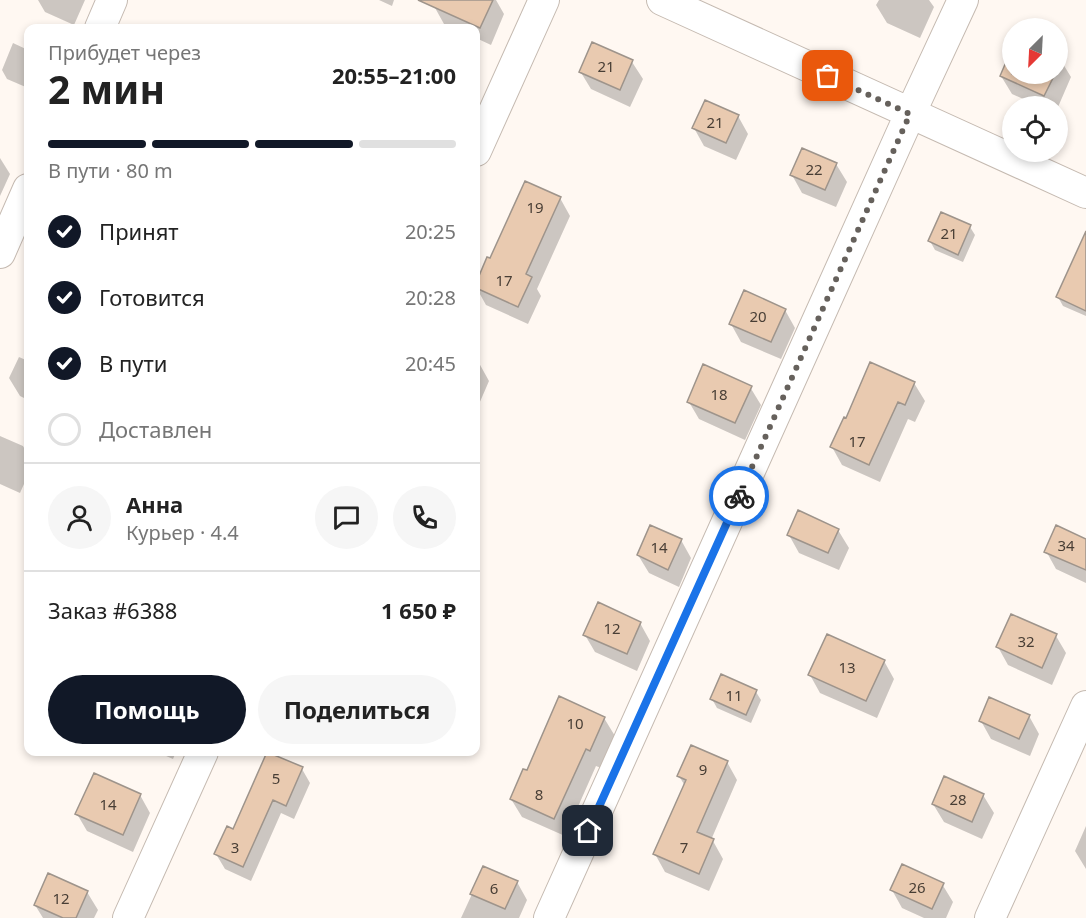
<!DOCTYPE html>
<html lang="ru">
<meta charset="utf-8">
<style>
:root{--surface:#fff;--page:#f6f6f6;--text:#222;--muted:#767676;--line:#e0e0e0;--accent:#111827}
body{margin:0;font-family:"Noto Sans",sans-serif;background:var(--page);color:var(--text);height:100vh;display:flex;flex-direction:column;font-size:22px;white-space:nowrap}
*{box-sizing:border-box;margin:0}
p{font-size:20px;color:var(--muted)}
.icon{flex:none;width:33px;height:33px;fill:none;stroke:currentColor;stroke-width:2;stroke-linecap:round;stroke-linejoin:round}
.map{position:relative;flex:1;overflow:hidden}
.sheet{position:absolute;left:24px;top:24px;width:456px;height:732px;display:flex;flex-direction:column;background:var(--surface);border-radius:12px;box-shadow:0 3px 9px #0003}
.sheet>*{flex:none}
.needle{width:39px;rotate:204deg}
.fabs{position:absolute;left:1002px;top:18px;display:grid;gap:12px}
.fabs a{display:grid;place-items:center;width:66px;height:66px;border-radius:50%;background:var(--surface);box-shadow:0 3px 9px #0003;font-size:30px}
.pin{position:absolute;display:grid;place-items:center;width:51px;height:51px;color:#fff;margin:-26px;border-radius:12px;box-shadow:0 3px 9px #0006}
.courier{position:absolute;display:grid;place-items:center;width:60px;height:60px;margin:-30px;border:4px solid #1a73e8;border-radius:50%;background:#fff;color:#222;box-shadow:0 2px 8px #0007}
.overview em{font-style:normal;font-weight:700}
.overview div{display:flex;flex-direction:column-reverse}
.overview{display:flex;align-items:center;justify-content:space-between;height:102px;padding:0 24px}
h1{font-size:39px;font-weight:700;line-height:45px}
.bar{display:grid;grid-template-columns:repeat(4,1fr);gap:9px 6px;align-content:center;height:72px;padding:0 24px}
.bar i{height:8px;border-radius:4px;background:var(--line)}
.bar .on{background:var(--accent)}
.bar p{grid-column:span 4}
.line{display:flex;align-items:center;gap:15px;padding:0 24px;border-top:2px solid var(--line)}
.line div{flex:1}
.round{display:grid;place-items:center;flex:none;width:63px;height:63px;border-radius:32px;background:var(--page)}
ol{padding:0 24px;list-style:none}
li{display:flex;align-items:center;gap:18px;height:66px}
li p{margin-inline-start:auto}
li .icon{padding:6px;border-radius:50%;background:var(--accent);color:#fff;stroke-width:4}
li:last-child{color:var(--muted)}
li i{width:33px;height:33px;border:3px solid var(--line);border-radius:50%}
.action{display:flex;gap:12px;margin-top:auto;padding:12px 24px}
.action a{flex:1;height:69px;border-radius:36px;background:var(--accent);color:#fff;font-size:24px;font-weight:700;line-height:69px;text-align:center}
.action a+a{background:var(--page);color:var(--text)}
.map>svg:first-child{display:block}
</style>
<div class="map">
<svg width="1086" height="918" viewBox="0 0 1086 918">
<rect width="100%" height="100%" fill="#fff8f2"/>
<path fill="#0003" d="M38 0H85L74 25 45 12Z
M379 0H394L392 6Z
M437 0H496L504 14 491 45 476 38V28H454L444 24 434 6Z
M879 0H929L934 7 920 38 887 23 876 5Z
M13 43 28 50V88L7 79 2 70Z
M593 44 632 62 643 79 630 107 591 89 580 71Z
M1012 52V74H1058V58L1060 59 1071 77 1058 107 1039 106 1012 94 1001 76Z
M738 116 748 134 736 160 704 146 694 128Z
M803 150 836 164 847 182 836 207 802 193 792 175Z
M0 158 10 174 0 196Z
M560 198 570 216 537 289 541 296 528 324 486 305 476 287 488 259 491 260Z
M970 227 975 235 963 262 935 250 930 241Z
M1086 274V316L1063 306 1058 297Z
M785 310 795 328 781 359 741 342 731 324Z
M19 357 28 361V400L20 396 9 378Z
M476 361 479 363 489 381 476 411Z
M914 383 925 401 915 422 908 419 880 482 842 465 832 447 846 420Z
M750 387 761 405 745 440 699 419 689 402Z
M0 436 23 446 28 455V475L20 493 0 484Z
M838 530 849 548 839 570 799 553 789 535Z
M681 540 691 558 679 587 649 573 638 555Z
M1086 540V583L1056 569 1046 551Z
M640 623 650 641 637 671 595 652 585 635Z
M1056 636 1066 653 1052 685 1008 665 998 647Z
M884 661 894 679 877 718 820 693 810 675Z
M756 692 761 700 751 723 717 708 712 699Z
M1029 716 1039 734 1030 756 991 739 981 721Z
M604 718 615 736 601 768 596 766 565 836 522 817 511 799 527 772Z
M157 752H176L173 759Z
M727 762 737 780 711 840 713 841 723 859 709 891 665 872 655 854 685 786 679 776Z
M302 769 310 783 294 819 281 813 251 881 225 869 216 854 233 831Z
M140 795 150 813 133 852 87 831 77 814Z
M983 795 994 813 982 839 944 822 933 804Z
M1086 826V869L1075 851Z
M484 868 517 882 527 900 519 918H461Z
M942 884 953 902 946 918H924L902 908 892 890Z
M87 892 98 910 94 918H43L35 905Z"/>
<path fill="#e9cab0" stroke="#9e948b" stroke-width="1.5" d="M418 0H493L480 28Z
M592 42 633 60 620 90 579 72Z
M1012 48V74H1055L1044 96 1000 76Z
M705 100 739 115 726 143 692 128Z
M802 148 837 163 825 190 790 175Z
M525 181 561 197 526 274 532 277 518 307 476 288V283L487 257 490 258Z
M941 212 971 225 958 255 928 241Z
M1086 231V311L1056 297Z
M744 290 786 309 771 342 729 324Z
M870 362 915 382 905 405 898 402 869 465 830 447 844 417 846 418Z
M703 364 752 386 735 423 687 402Z
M798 510 839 529 828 553 787 535Z
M650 525 682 539 668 570 637 555Z
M1056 525 1086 539V570L1044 552Z
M598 602 641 622 627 654 583 635Z
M1011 614 1057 634 1042 668 996 647Z
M827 634 885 660 866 701 808 675Z
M721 674 757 690 746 715 710 699Z
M559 696 605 717 590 751 586 749 554 819 510 799 523 769 527 770Z
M989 697 1030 715 1019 739 979 721Z
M691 745 728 761 697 832 714 839 699 874 653 854 686 780 677 776Z
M267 752 303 767 286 806 273 800 243 867 214 854 227 826 233 829Z
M94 773 141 794 123 835 75 814Z
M944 776 984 794 972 822 932 804Z
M902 864 944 883 932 909 890 890Z
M483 866 518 881 505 909 470 894Z
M48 873 88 891 76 918H63L34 905Z"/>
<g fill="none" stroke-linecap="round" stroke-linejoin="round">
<defs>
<path id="minor" d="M662 0 1086 193
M100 28 112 0
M476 151 544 0
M0 253 28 189
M128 918 203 752
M549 918 910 114 963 0
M990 918 1086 706"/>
</defs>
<use href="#minor" stroke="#c5bab1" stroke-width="32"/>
<use href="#minor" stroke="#fff" stroke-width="30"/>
</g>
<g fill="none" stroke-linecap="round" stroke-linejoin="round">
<path stroke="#66615c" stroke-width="6" stroke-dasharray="0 10.8" d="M739 496 910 114 828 76"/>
<path stroke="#1a73e8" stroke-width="8" d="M588 831 739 496"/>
</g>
<g text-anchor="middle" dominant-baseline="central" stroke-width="6" stroke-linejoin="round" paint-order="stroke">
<g font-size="15" fill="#483e35">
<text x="606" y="66">21</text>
<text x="715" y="122">21</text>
<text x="814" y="169">22</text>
<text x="535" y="207">19</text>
<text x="949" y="233">21</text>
<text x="504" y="280">17</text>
<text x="758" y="316">20</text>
<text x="719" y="394">18</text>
<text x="857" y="441">17</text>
<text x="1066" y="545">34</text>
<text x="659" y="547">14</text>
<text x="612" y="628">12</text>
<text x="1026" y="641">32</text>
<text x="847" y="667">13</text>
<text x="734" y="695">11</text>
<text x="575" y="723">10</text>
<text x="703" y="769">9</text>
<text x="276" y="778">5</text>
<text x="539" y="794">8</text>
<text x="958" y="799">28</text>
<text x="108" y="804">14</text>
<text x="235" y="847">3</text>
<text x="684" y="847">7</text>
<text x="917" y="887">26</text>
<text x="494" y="888">6</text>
<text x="61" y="898">12</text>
</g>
</g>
</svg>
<div class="fabs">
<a><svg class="needle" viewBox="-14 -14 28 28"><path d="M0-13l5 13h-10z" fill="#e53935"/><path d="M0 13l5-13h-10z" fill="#767676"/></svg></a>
<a><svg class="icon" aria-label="locate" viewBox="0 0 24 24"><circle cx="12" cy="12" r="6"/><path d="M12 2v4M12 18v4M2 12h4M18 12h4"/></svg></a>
</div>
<div class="pin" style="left:828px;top:76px;background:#ea580c"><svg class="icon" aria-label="bag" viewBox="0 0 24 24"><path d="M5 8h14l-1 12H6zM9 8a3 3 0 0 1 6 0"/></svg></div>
<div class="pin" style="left:588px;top:831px;background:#1f2937"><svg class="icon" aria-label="home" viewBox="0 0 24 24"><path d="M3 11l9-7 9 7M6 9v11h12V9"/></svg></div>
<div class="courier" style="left:739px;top:496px"><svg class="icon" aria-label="bike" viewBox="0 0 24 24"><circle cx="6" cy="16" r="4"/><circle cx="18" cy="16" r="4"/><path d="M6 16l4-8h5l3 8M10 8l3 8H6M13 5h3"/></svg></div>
<section class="sheet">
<div class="overview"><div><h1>2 мин</h1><p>Прибудет через</p></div><em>20:55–21:00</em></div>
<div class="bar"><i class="on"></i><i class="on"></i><i class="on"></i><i></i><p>В пути · 80 m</p></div>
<ol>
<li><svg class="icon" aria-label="check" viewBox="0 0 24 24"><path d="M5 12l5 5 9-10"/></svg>Принят<p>20:25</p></li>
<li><svg class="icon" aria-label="check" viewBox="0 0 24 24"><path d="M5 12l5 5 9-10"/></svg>Готовится<p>20:28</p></li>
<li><svg class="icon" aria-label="check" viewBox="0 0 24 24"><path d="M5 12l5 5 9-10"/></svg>В пути<p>20:45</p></li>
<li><i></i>Доставлен</li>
</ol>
<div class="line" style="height:108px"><a class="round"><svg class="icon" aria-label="person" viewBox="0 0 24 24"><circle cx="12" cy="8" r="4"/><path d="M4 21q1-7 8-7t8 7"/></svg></a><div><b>Анна</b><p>Курьер · 4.4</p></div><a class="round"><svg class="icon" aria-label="chat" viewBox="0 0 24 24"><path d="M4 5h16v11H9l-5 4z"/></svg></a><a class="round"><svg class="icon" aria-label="phone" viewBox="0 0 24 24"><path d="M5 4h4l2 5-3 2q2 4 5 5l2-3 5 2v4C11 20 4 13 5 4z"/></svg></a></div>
<div class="line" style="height:78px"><div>Заказ #6388</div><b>1 650 ₽</b></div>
<div class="action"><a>Помощь</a><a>Поделиться</a></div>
</section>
</div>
